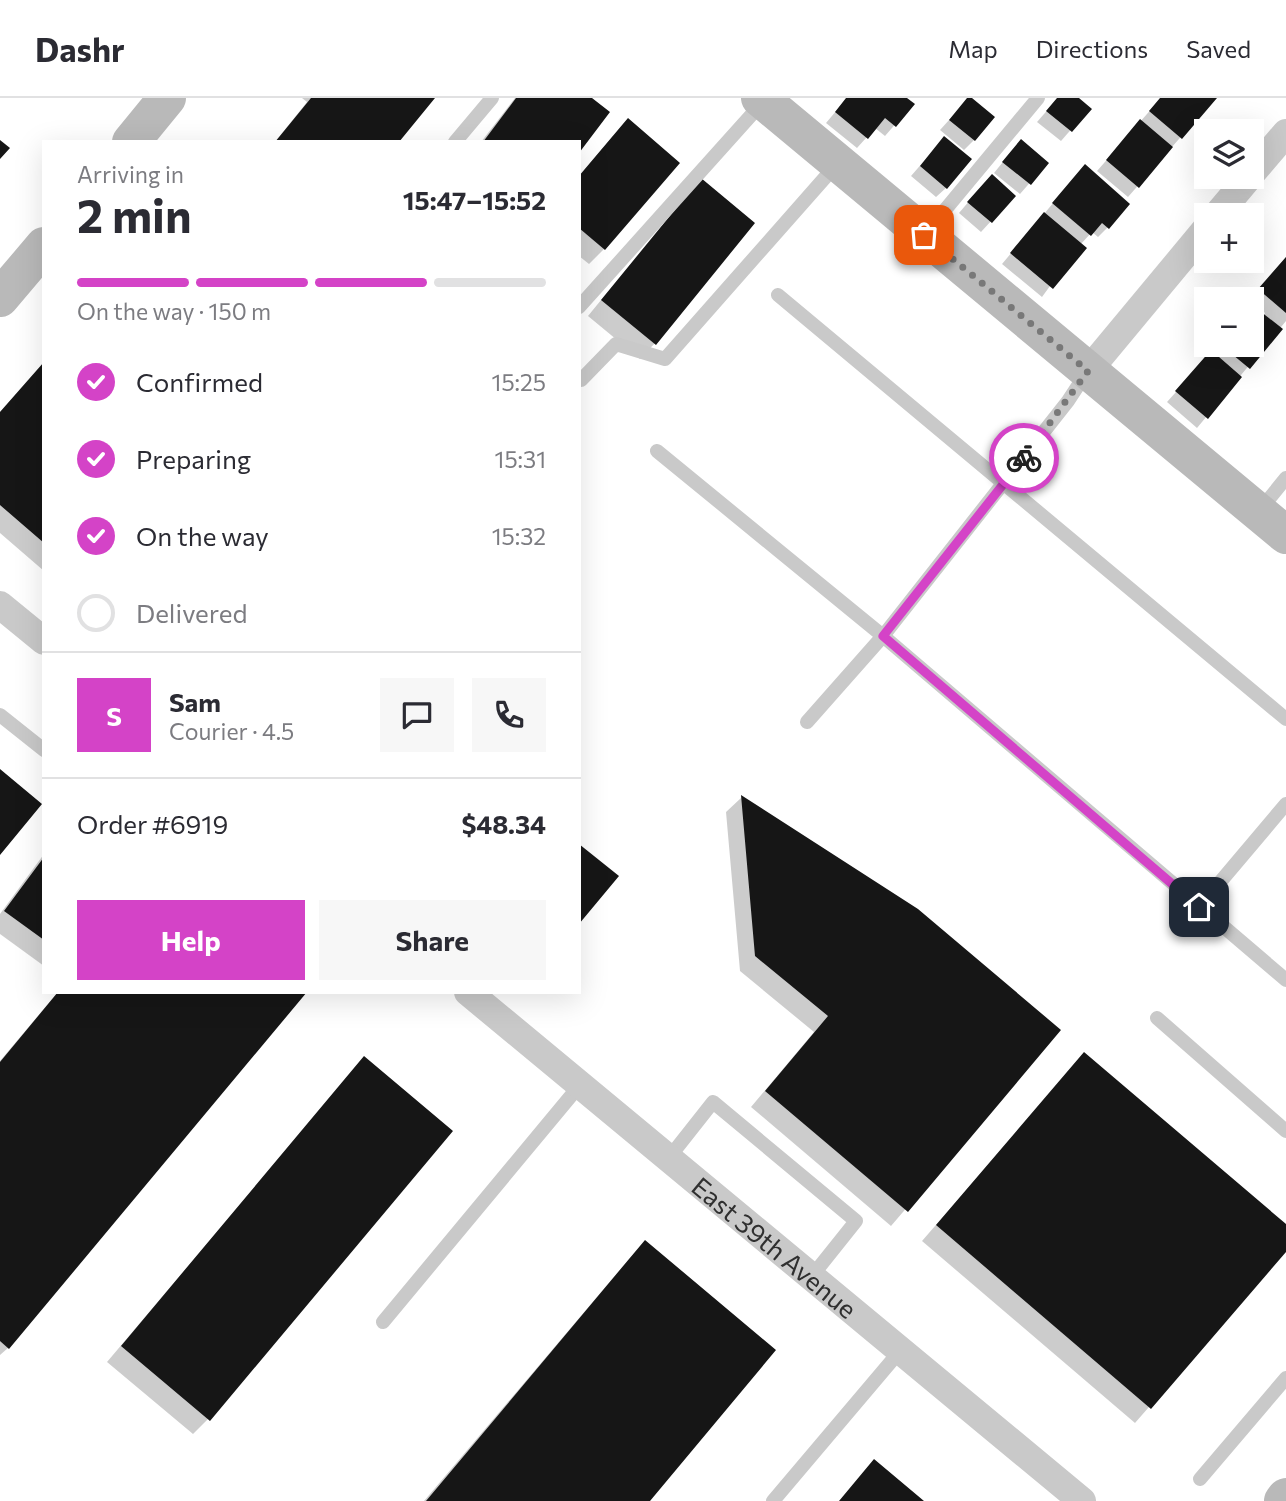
<!DOCTYPE html>
<meta charset="utf-8">
<style>
:root{--surface:#fff;--page:#f7f7f7;--text:#2b2b33;--muted:#7c7c81;--line:#e1e1e2;--accent:#d443c7}
body{margin:0;font-family:Commissioner,sans-serif;background:var(--page);color:var(--text);height:100vh;display:flex;flex-direction:column;font-size:26px;white-space:nowrap}
*{box-sizing:border-box;margin:0}
p{font-size:23px;color:var(--muted)}
.icon{flex:none;width:38px;height:38px;fill:none;stroke:currentColor;stroke-width:2;stroke-linecap:round;stroke-linejoin:round}
.map{position:relative;flex:1;overflow:hidden}
.panel{position:absolute;left:42px;top:42px;width:539px;height:854px;display:flex;flex-direction:column;background:var(--surface);border-radius:0px;box-shadow:0 7px 28px #0002}
.panel>*{flex:none}
.buttons{position:absolute;left:1194px;top:21px;display:grid;gap:14px}
.buttons a{display:grid;place-items:center;width:70px;height:70px;border-radius:0px;background:var(--surface);box-shadow:0 7px 28px #0002;font-size:35px}
.pin{position:absolute;display:grid;place-items:center;width:60px;height:60px;color:#fff;margin:-30px;border-radius:14px;box-shadow:0 4px 10px #0006}
.courier{position:absolute;display:grid;place-items:center;width:70px;height:70px;margin:-35px;border:5px solid #d443c7;border-radius:50%;background:#fff;color:#222;box-shadow:0 2px 9px #0007}
.overview em{font-style:normal;font-weight:700}
.overview div{display:flex;flex-direction:column-reverse}
.overview{display:flex;align-items:center;justify-content:space-between;height:119px;padding:0 35px}
h1{font-size:46px;font-weight:700;line-height:52px}
.bar{display:grid;grid-template-columns:repeat(4,1fr);gap:10px 7px;align-content:center;height:84px;padding:0 35px}
.bar i{height:9px;border-radius:5px;background:var(--line)}
.bar .current{background:var(--accent)}
.bar p{grid-column:span 4}
.line{display:flex;align-items:center;gap:18px;padding:0 35px;border-top:2px solid var(--line)}
.line div{flex:1}
.round{display:grid;place-items:center;flex:none;width:74px;height:74px;border-radius:0px;background:var(--page)}
ol{padding:0 35px;list-style:none}
li{display:flex;align-items:center;gap:21px;height:77px}
li p{margin-inline-start:auto}
li .icon{padding:7px;border-radius:50%;background:var(--accent);color:#fff;stroke-width:4}
li:last-child{color:var(--muted)}
li i{width:38px;height:38px;border:4px solid var(--line);border-radius:50%}
.primary-button{display:flex;gap:14px;margin-top:auto;padding:14px 35px}
.primary-button a{flex:1;height:80px;border-radius:0px;background:var(--accent);color:#fff;font-size:28px;font-weight:700;line-height:80px;text-align:center}
.primary-button a+a{background:var(--page);color:var(--text)}
header{display:flex;align-items:center;gap:42px;box-sizing:border-box;height:98px;padding:0 35px;background:var(--surface);border-bottom:2px solid var(--line)}
header strong{font-size:33px}
nav{display:flex;gap:38px;margin-inline-start:auto;font-size:24px}
.map>svg:first-child{display:block}
</style>
<header>
<strong>Dashr</strong>
<nav><a>Map</a><a>Directions</a><a>Saved</a></nav>
</header>
<div class="map">
<svg width="1286" height="1403" viewBox="0 0 1286 1403">
<rect width="100%" height="100%" fill="#fff"/>
<path fill="#0003" d="M302 0H433L397 44H275L307 4Z
M515 0H590L579 44H481Z
M847 0H905L912 7 885 38 875 30 857 50 826 25Z
M969 0 974 42 964 52 940 32Z
M1058 0H1076L1089 11 1061 43 1037 24Z
M1161 0H1215L1128 99 1097 73Z
M613 38 604 151 589 166 579 158V78Z
M944 40 946 90 936 99 911 78Z
M1011 54 1047 65 1020 96 994 75Z
M1075 79 1108 129 1098 139 1092 134 1080 147 1042 199 1002 166Z
M982 88 1014 98 981 134 959 115Z
M686 98 655 245 640 261 588 218Z
M1286 159V223L1197 330 1167 304 1218 247H1251L1265 215 1250 201Z
M44 264V473L0 435V314Z
M741 700 917 813 1059 932 891 1128 751 1009 814 934 740 873 726 714Z
M44 756V868L0 836V816Z
M58 894 8 1250 0 1257V963Z
M1084 956 1286 1129V1152L1135 1325 922 1143Z
M364 960 208 1321 193 1336 107 1264Z
M645 1144 648 1403H424L630 1160Z"/>
<path fill="#161616" d="M311 0H435L399 44H275Z
M516 0H592L610 14 579 55V44H483Z
M846 0H907L915 6 896 29 885 20 868 41 835 14Z
M967 0H972L995 19 975 43 949 22Z
M1057 0H1079L1092 11 1072 34 1046 13Z
M1160 0H1217L1182 41 1149 13Z
M628 20 680 65 605 152 579 130V78Z
M1140 21 1173 49 1139 90 1106 62Z
M944 38 972 61 947 91 920 68Z
M1021 41 1049 65 1031 87 1002 64Z
M0 42 10 50 0 61Z
M1085 66 1130 106 1109 131 1102 125 1091 138 1052 105Z
M992 76 1016 98 992 125 967 104Z
M701 80 755 125 656 247 601 202Z
M1044 114 1087 150 1053 191 1010 155Z
M1286 159V215L1258 191Z
M1251 206 1283 231 1250 271 1221 247H1251Z
M1211 252 1242 279 1208 321 1175 293Z
M44 264V445L0 407V314Z
M0 671 42 706 0 757Z
M741 697 918 811 1061 932 908 1114 765 993 828 918 755 858Z
M579 746 619 778 579 826Z
M44 759V842L4 813Z
M58 894H307L9 1251 0 1243V964Z
M1084 954 1286 1126V1154L1151 1311 936 1127Z
M364 958 453 1033 210 1323 121 1248Z
M645 1142 776 1252 650 1403H426Z
M874 1361 924 1403H839Z"/>
<g fill="none" stroke-linecap="round" stroke-linejoin="round">
<path stroke="#c9c9c9" stroke-width="14" d="M455 44 492 0
M925 136 1038 0
M778 197 1286 621
M579 209 763 4
M581 282 616 246 665 261 837 66
M657 353 883 538 1286 882
M1260 412 1286 380
M0 617 44 652
M807 624 883 538 1068 303 1087 274
M1199 809 1286 706
M1157 920 1286 1033
M668 1061 713 1004 856 1123 812 1178
M383 1224 580 987
M1200 1381 1286 1280
M773 1403 900 1253"/>
<g stroke="#c9c9c9" stroke-width="28">
<path d="M1251 76 1286 35"/>
<path d="M1217 117 1249 79"/>
<path d="M1088 273 1206 131"/>
<path d="M0 507 44 543"/>
<path id="s1" d="M468 894 1082 1403"/>
</g>
<path stroke="#b9b9b9" stroke-width="38" d="M760 0 1286 437
M131 44 167 0
M0 200 44 148
M1283 1403 1286 1399"/>
</g>
<g fill="none" stroke-linecap="round" stroke-linejoin="round">
<path stroke="#787878" stroke-width="7" stroke-dasharray="0 12.6" d="M924 137 1088 273 1024 360"/>
<path stroke="#d443c7" stroke-width="9" d="M1024 360 883 538 1199 809"/>
</g>
<g text-anchor="middle" dominant-baseline="central" stroke-width="7" stroke-linejoin="round" paint-order="stroke">
<g font-size="26" fill="#2f2f2f" stroke="#fff">
<text stroke="none"><textPath href="#s1" startOffset="399">East 39th Avenue</textPath></text>
</g>
</g>
</svg>
<div class="buttons">
<a><svg class="icon" aria-label="layers" viewBox="0 0 24 24"><path d="M12 4l9 5-9 5-9-5zM3 14l9 5 9-5"/></svg></a>
<a>+</a>
<a>−</a>
</div>
<div class="pin" style="left:924px;top:137px;background:#ea580c"><svg class="icon" aria-label="bag" viewBox="0 0 24 24"><path d="M5 8h14l-1 12H6zM9 8a3 3 0 0 1 6 0"/></svg></div>
<div class="pin" style="left:1199px;top:809px;background:#1f2937"><svg class="icon" aria-label="home" viewBox="0 0 24 24"><path d="M3 11l9-7 9 7M6 9v11h12V9"/></svg></div>
<div class="courier" style="left:1024px;top:360px"><svg class="icon" aria-label="bike" viewBox="0 0 24 24"><circle cx="6" cy="16" r="4"/><circle cx="18" cy="16" r="4"/><path d="M6 16l4-8h5l3 8M10 8l3 8H6M13 5h3"/></svg></div>
<section class="panel">
<div class="overview"><div><h1>2 min</h1><p>Arriving in</p></div><em>15:47–15:52</em></div>
<div class="bar"><i class="current"></i><i class="current"></i><i class="current"></i><i></i><p>On the way · 150 m</p></div>
<ol>
<li><svg class="icon" aria-label="check" viewBox="0 0 24 24"><path d="M5 12l5 5 9-10"/></svg>Confirmed<p>15:25</p></li>
<li><svg class="icon" aria-label="check" viewBox="0 0 24 24"><path d="M5 12l5 5 9-10"/></svg>Preparing<p>15:31</p></li>
<li><svg class="icon" aria-label="check" viewBox="0 0 24 24"><path d="M5 12l5 5 9-10"/></svg>On the way<p>15:32</p></li>
<li><i></i>Delivered</li>
</ol>
<div class="line" style="height:126px"><b class="round" style="background:var(--accent);color:#fff">S</b><div><b>Sam</b><p>Courier · 4.5</p></div><a class="round"><svg class="icon" aria-label="chat" viewBox="0 0 24 24"><path d="M4 5h16v11H9l-5 4z"/></svg></a><a class="round"><svg class="icon" aria-label="phone" viewBox="0 0 24 24"><path d="M5 4h4l2 5-3 2q2 4 5 5l2-3 5 2v4C11 20 4 13 5 4z"/></svg></a></div>
<div class="line" style="height:91px"><div>Order #6919</div><b>$48.34</b></div>
<div class="primary-button"><a>Help</a><a>Share</a></div>
</section>
</div>
